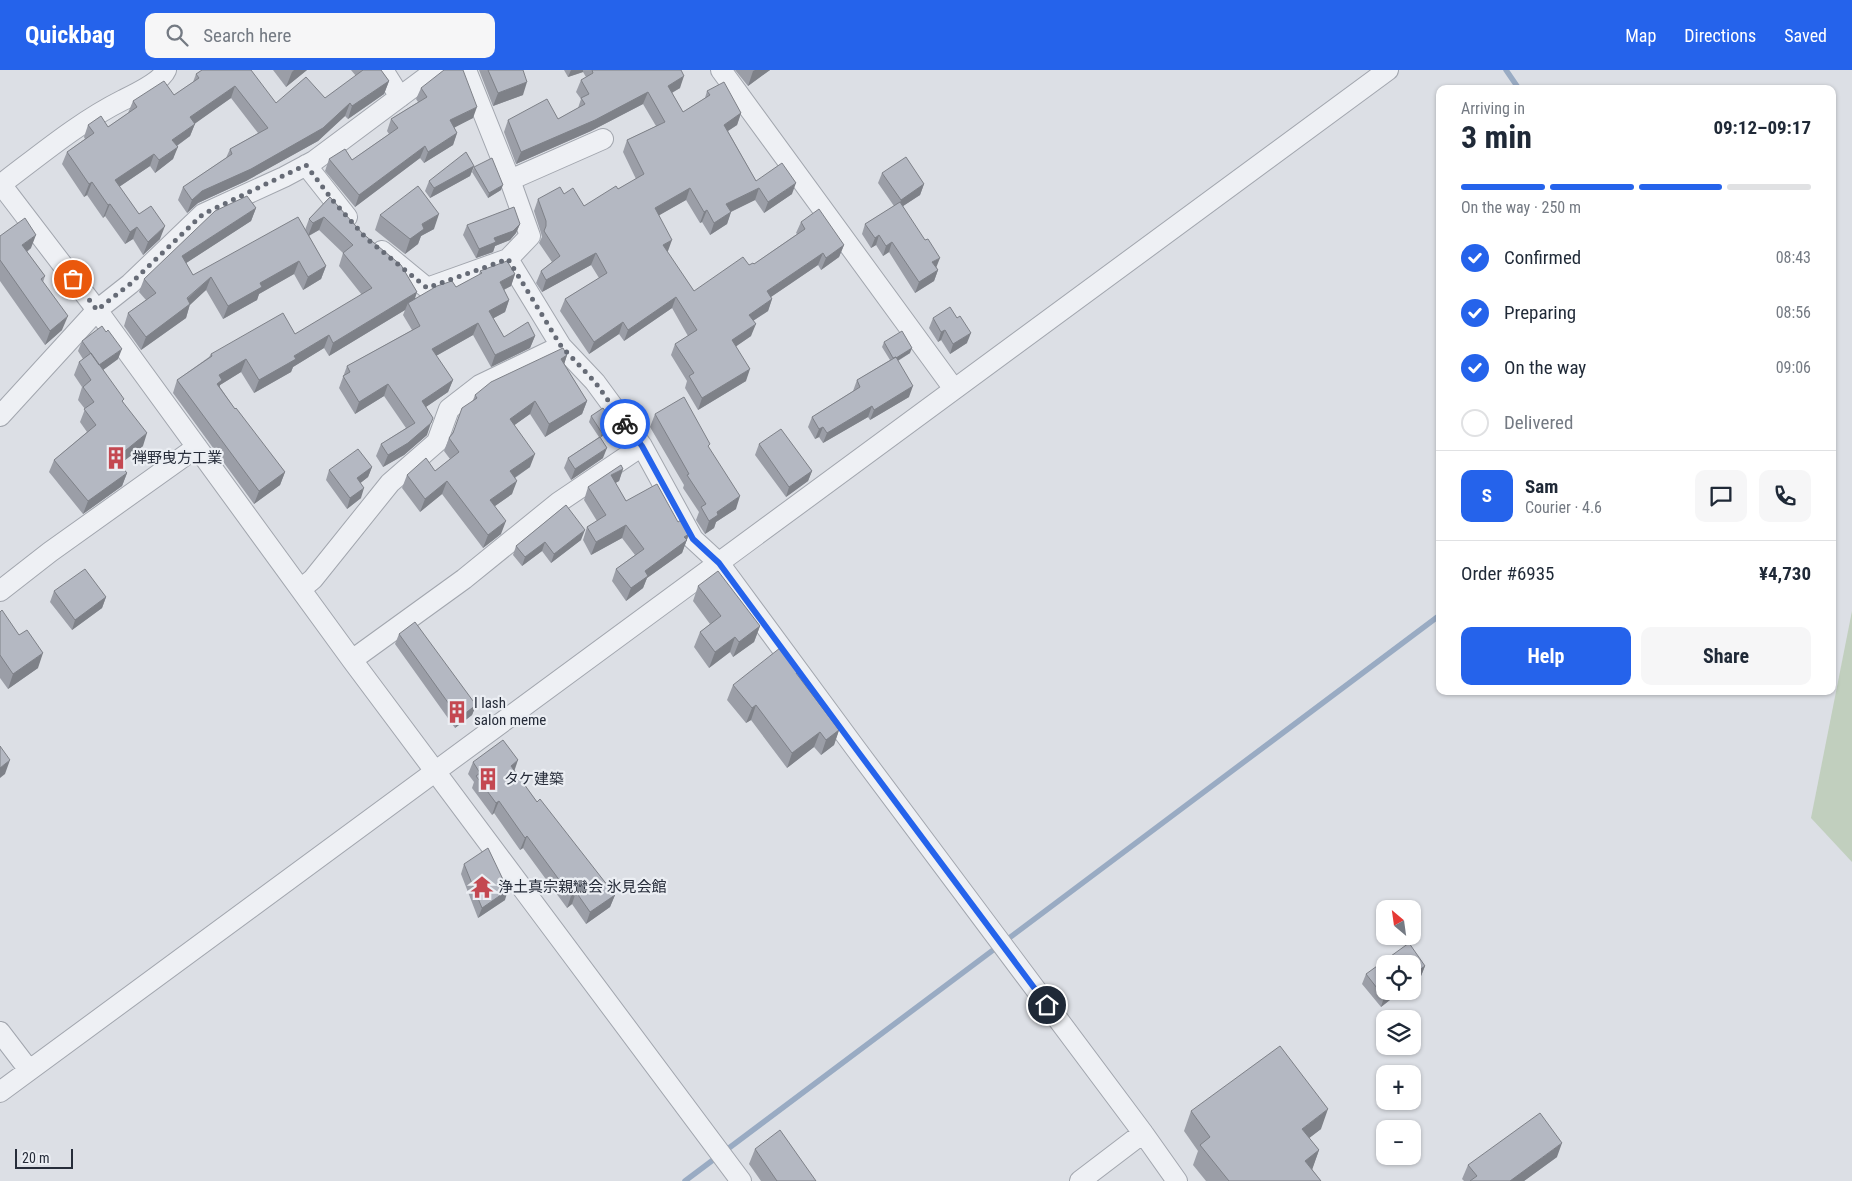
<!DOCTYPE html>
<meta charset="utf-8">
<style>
:root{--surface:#fff;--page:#f6f6f7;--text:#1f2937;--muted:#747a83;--line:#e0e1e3;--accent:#2563eb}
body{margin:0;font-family:"Roboto Condensed","Noto Sans JP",sans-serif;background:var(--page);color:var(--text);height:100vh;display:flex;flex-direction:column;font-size:19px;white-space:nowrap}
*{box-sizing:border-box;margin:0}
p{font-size:16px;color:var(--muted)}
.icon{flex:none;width:28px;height:28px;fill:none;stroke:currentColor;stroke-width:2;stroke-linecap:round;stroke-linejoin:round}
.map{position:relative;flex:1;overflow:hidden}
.drawer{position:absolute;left:1436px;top:15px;width:400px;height:610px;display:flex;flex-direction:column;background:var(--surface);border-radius:10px;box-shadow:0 1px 4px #0004}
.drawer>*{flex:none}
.needle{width:32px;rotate:331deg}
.fabs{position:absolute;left:1376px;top:830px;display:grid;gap:10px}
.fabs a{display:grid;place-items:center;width:45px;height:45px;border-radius:10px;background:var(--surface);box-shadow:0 1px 4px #0004;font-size:25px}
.scale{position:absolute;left:15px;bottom:12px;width:58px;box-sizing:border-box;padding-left:5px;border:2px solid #272d3a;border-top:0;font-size:14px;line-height:18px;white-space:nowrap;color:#272d3a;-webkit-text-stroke:4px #ebeef3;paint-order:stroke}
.pin{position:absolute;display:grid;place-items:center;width:42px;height:42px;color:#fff;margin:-21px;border:2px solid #fff;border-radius:50%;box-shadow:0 1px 5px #0007}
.courier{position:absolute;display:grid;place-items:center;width:50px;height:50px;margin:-25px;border:4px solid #2563eb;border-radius:50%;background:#fff;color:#222;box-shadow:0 1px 6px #0007}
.headline em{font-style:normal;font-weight:700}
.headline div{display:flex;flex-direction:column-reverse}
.headline{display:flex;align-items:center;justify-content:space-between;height:85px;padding:0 25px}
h1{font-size:32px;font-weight:700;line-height:38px}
.bar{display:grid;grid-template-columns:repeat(4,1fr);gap:8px 5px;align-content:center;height:60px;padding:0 25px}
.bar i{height:6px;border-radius:4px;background:var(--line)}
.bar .selected{background:var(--accent)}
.bar p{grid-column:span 4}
.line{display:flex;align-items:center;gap:12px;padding:0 25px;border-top:1px solid var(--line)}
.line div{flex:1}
.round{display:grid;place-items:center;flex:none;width:52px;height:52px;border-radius:10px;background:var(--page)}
ol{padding:0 25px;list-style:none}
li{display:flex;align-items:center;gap:15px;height:55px}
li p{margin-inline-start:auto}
li .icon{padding:5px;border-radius:50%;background:var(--accent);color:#fff;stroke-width:4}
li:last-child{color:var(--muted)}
li i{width:28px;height:28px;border:2px solid var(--line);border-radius:50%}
.primary-button{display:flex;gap:10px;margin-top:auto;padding:10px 25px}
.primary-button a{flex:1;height:58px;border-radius:10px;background:var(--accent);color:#fff;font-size:20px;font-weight:700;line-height:58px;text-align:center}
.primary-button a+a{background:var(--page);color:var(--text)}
header{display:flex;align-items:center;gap:30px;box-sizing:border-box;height:70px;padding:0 25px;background:var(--accent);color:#fff}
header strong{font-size:24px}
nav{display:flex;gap:28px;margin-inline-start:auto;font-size:18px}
.search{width:350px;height:45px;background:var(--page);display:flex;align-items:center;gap:12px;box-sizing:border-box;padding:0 18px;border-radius:10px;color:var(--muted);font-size:19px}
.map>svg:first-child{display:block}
</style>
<header>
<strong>Quickbag</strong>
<div class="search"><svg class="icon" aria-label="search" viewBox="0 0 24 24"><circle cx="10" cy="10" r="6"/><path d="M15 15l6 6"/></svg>Search here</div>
<nav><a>Map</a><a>Directions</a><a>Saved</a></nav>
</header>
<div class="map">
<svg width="1852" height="1111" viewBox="0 0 1852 1111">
<rect width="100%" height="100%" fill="#dcdfe5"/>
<path fill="#c1cfbe" d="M1852 541V792L1811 748Z"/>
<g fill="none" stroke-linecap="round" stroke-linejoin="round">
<path stroke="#99abc3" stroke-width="5.5" d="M1506 0 1519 19
M685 1111 1440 545"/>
<defs>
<path id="minor" d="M383 0 400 27
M466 0 510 110
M721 0 954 319
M306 95 347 147
M0 113 97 240 352 590 741 1111
M0 115C40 85 79 52 123 30 135 24 161 12 166 0
M382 181 427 218 508 189 561 276 595 312 642 376 693 469 719 493 856 679 1143 1063 1177 1111
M508 189 530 166 510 110 603 69
M0 346 97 240 130 214 203 144 284 107 314 91 436 0
M301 519 313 509 390 413 437 372 449 339 480 315 561 276
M0 521 50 482 197 377
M352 590 464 509 559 432 642 376
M0 962 29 1000
M0 1022 1388 0
M1080 1111 1143 1063"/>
</defs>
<use href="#minor" stroke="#a2a6ae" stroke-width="22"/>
<use href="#minor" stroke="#eef0f4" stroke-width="20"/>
</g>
<path fill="#9b9ea7" d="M202 0 276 33 325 28 356 6 351 0H381L389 11 384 24 348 49 345 46 318 71 246 111 198 133 187 143 178 130 183 117 226 88 230 79 258 63 231 28 195 53 190 66 177 76 173 89 155 103 150 96 119 117 139 144 160 169 143 185 133 169 125 174 105 146 103 148 87 125 84 127 62 94 67 82 85 69 84 67 88 55 108 57 128 43 133 31 174 25 193 12 196 4Z
M273 0H307L286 17Z
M479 0H523V25L493 36Z
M564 0H681L680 18 672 23 683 42 705 28 707 21 741 43 737 55 728 61 756 111 792 124 764 143 755 130 731 142 727 154 710 165 702 152 700 153 686 130 659 145 668 181 667 182 694 221 749 195 754 194 797 164 796 163 801 152 844 175 839 187 821 200 818 195 771 227 772 229 768 241 753 251 751 266 736 276 746 311 698 340 685 318 687 311 671 285 675 274 688 266 672 238 624 271 619 264 589 284 560 241 565 229 599 208 591 195 542 222 536 213 541 201 552 192 539 173 542 167 541 163 534 141 538 129 564 124 584 136 618 119 636 109 623 82 627 70 656 56 643 34 591 61 516 94 504 62 508 50 558 49 578 38 581 29 576 22 581 10 586 7 583 2 568 7Z
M735 0H770L748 16Z
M421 18 473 48 454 57 457 63 453 75 424 93 420 88 355 137 325 101 329 89 352 90 389 64 387 61 391 49 418 32 416 29Z
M474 96 470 106 430 128 425 121 429 111Z
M474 97 501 120 488 128 472 102Z
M882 103 924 114 920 125 903 136 938 200 934 211 915 223 889 182 883 186 876 175 871 178 862 164 865 154 894 136 878 113Z
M330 127 415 229 456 217 479 205 480 201 515 204 511 216 504 220 509 230 505 242 493 248 504 267 535 266 530 278 491 297 473 265 436 286 453 310 448 322 426 337 427 365 404 385 383 397 376 386 381 374 406 358 384 326 355 344 339 318 347 296 412 260 403 245 405 240 329 286 324 278 293 297 291 302 254 323 241 302 220 315V317L235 339 285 402 280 415 254 434 173 323 177 310 209 287 211 284 295 264 362 225 339 196 343 183 319 160 309 166 326 196 321 209 303 220 294 204 259 224 257 230 223 249 206 220 190 234 186 248 141 280 124 256 128 243 146 230 139 222 144 209 256 138 251 151 186 193 193 205 305 160 309 149Z
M380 145 434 159 421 166 418 174 405 184 375 160Z
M520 154 516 163 510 170 495 176 493 182 476 188 463 165 467 155Z
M0 166 31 178 27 182 45 206 43 212 62 260 45 275 0 211Z
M933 248 967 273 950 284 941 270 938 272 929 258Z
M82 271 118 289 103 300 123 332 143 376 120 394 127 403 122 416 83 444 49 402 54 390 87 362 80 352 85 339 78 330 82 317 74 305 79 292 83 289 78 281Z
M884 272 910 283 898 291 909 327 870 350 868 347 823 373 819 367 815 369 808 357 812 347 853 321 857 310 890 290 882 277Z
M567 285 564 294 587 331 582 344 545 367 530 344 514 355 530 397 515 408 512 424 495 436 501 464 483 478 442 424 420 442 402 418 407 405 435 401 450 389 444 381 449 368 473 330 475 325Z
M655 344 709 378 736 439 716 452 714 458 705 464 696 450 699 442 683 418 684 415 650 357Z
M591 346 612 359 600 367 603 388 571 410 564 398 568 388 599 367 589 352Z
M759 374 812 401 808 411 786 427 755 385Z
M372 397 368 407 360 413 361 428 347 439 326 410 329 400Z
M623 399 619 411 615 413 626 431 678 452 689 464 682 483 647 508 643 518 626 531 612 511 616 499 635 485 622 468 591 485 583 470 587 457 597 451 584 430 588 417Z
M566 435 581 470 551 493 542 481 522 496 513 485 516 476Z
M698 516 760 556 754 572 733 587 730 582 709 598 694 577 700 562 710 554 693 531Z
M54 521 106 527 102 538 72 560 50 532Z
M0 542 38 598 8 619 0 608Z
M399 564 476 635 472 645 455 658 395 574Z
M799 601 797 604 839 660 834 675 821 685 814 677 787 698 751 650 746 653 727 630 733 615Z
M473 692 514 701 537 732 615 825 610 837 586 854 572 834 567 838 523 778 520 780 494 743 492 745 472 718 474 712 468 704Z
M464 794 505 830 478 848 461 804Z
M1425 896 1421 906 1381 937 1362 914 1366 904Z
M1191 1041 1321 1059 1309 1068 1319 1080 1312 1099 1321 1111H1206L1193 1095 1198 1081 1184 1061Z
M755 1079 816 1111H761L749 1094Z
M1557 1087 1524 1111H1464L1462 1109 1468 1095Z"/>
<path fill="#7e8188" d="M294 0H307L286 17 292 2Z
M571 0H583V2L568 7Z
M755 0H770L748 16 753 1Z
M684 6 680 18 664 27 668 16Z
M389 11 384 24 348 49 352 36Z
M527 12 523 25 493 36 498 23Z
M235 16 231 28 186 60 190 47Z
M648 22 643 34 591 61 516 94 521 82Z
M350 33 345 46 318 71 246 111 198 133 187 143 192 130 202 121Z
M477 37 473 48 446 62 450 50Z
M741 43 737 55 720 66 724 55Z
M195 54 190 66 168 82 172 70Z
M457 63 453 75 424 93 428 82Z
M425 76 420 88 355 137 359 125Z
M178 77 173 89 155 103 159 90Z
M154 84 150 96 110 123 115 110Z
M474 96 470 106 430 128 434 118Z
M92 112 87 125 84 127 89 114Z
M796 113 792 124 764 143 768 132Z
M924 114 920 125 897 140 901 130Z
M503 115 501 120 488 128 489 123Z
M690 118 686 130 651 150 655 138Z
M759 118 755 130 722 146 726 134Z
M110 134 105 146 103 148 108 135Z
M256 138 251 151 177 199 182 186Z
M707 140 702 152 700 153 704 142Z
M731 142 727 154 710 165 714 153Z
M439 144 434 159 421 166 418 174 405 184 410 169 422 154Z
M324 147 319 160 308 166 313 153Z
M520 154 516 163 510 170 495 176 493 182 476 188 479 179 494 168Z
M165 156 160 169 143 185 148 172Z
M137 157 133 169 125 174 130 162Z
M36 165 31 178 17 189 22 175Z
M879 165 876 175 871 178 875 168Z
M672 170 668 181 658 187 663 175Z
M892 172 889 182 883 186 886 176Z
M844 175 839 187 821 200 826 188Z
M596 183 591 195 542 222 546 210Z
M823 183 818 195 762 233 767 221Z
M940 188 936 198 932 192Z
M299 191 294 204 259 224 257 230 223 249 228 236 260 213Z
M326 196 321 209 303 220 308 207Z
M938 200 934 211 915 223 919 212Z
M515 204 511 216 495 224 500 212Z
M211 207 206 220 190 235V234L186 248 141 280 146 267Z
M417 222 413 235 408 233 405 240 329 286 333 273Z
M676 227 672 238 624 271 628 260Z
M772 229 768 241 745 256 749 245Z
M509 230 505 242 485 253 489 241Z
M68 246 62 260 45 275 50 261Z
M623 252 619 264 589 284 594 272Z
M478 253 473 265 427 291 432 279Z
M756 254 751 266 728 282 732 270Z
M945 260 941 270 938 272 941 262Z
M971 263 967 273 950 284 953 274Z
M329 265 324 278 293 297 291 302 254 323 259 310 294 286Z
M535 266 530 278 491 297 495 285Z
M912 278 910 283 892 294 894 289Z
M122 279 118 289 96 305 99 295Z
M567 285 563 298 561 289Z
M246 289 241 302 220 315 217 324 212 327 219 305Z
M750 299 746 311 698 340 702 328Z
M453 310 448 322 417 343 422 331Z
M388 314 384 326 355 344 359 332Z
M913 316 909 327 870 350 874 340Z
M535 331 530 344 505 362 510 349Z
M587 331 582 344 545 367 549 354Z
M872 336 868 347 823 373 827 363Z
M431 353 427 365 404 385 383 397 388 385Z
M614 354 612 359 600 368 602 363Z
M823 357 819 367 815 369 819 359Z
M147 363 143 376 110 402 115 389Z
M607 378 603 388 571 410 575 399Z
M535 384 530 397 505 414 510 401Z
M372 397 368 407 353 419 357 408Z
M623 399 619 411 607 418 611 405Z
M812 401 808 411 786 427 789 417Z
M285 402 280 415 254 434 259 421Z
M127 403 122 416 83 444 88 431Z
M447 411 442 424 420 442 425 429Z
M517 411 512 424 485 443 490 430Z
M364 418 361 428 347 439 350 428Z
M740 426 736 439 716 452 714 458 705 464 709 451 717 442Z
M506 451 501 464 483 478 488 465Z
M626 455 622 468 591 485 596 472Z
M585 460 581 470 551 493 554 484Z
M689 464 682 483 647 508 643 518 626 531 631 518 645 501 684 467Z
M545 472 542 481 522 496 525 487Z
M106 527 102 538 72 560 75 550Z
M760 556 754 572 733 587 739 572Z
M735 567 730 582 709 598 715 582Z
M43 583 38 598 8 619 13 604Z
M476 635 472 645 455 658 459 648Z
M756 635 751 650 746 653 752 638Z
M839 660 834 675 821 685 826 670Z
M820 662 814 677 787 698 792 683Z
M10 690 5 704 0 708V698Z
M518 690 514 702 511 696Z
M499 731 494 743 492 745 496 733Z
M527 766 523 778 520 780 525 768Z
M508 820 505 830 478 848 482 838Z
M576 822 572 834 567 838 571 826Z
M615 825 610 837 586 854 590 842Z
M1425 896 1421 906 1412 913V905Z
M1392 921H1401L1381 937 1384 927Z
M1328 1039 1321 1059 1295 1079 1302 1059Z
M1562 1073 1557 1087 1524 1111H1510Z
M1319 1080 1312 1100 1305 1091Z"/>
<path fill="#b4b8c2" stroke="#7e8188" d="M202 0H251L276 33 306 7 325 28 363 0H381L389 11 352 36 350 33 323 58 251 99 202 121 192 130 183 117 232 84 230 79 268 58 235 16 190 47 195 54 172 70 178 77 159 90 154 84 115 110 139 144 151 136 165 156 148 172 137 157 130 162 110 134 108 135 92 112 89 114 67 82 94 63 88 55 101 46 108 57 137 37 133 31 164 11 174 25 199 8 196 4Z
M444 0H463L477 37 450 50 457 63 428 82 425 76 359 125 329 89 345 79 352 90 398 58 391 49 427 27 421 18Z
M488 0H523L527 12 498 23Z
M592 0H681L684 6 668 16 683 42 710 25 707 21 724 12 741 43 724 55 756 111 782 93 796 113 768 132 759 118 726 134 731 142 714 153 707 140 704 142 690 118 655 138 672 170 663 175 694 221 743 187 749 195 753 193 754 194 805 159 801 152 819 139 844 175 826 188 823 183 767 221 772 229 749 245 756 254 732 270 750 299 702 328 689 306 694 303 675 274 697 260 676 227 628 260 623 252 594 272 565 229 607 203 596 183 546 210 541 201 560 186 544 161 546 156V151L538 129 560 117 564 124 573 118 584 136 616 116 618 119 644 104 627 70 665 52 648 22 595 50 521 82 508 50 547 29 558 49 585 34 581 28 589 24 581 10 593 3Z
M466 82 474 96 434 118 429 111Z
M906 87 924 114 901 130 882 103Z
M492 88 503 115 489 123 474 97Z
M418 116 439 144 422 154 424 159 410 169 380 145Z
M247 126 256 138 182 186 193 205 298 147 326 196 308 207 299 191 260 213 262 217 228 236 211 207 187 228 190 234 146 267 128 243 156 223 144 209 215 141Z
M330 127 362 163 401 195 417 222 333 273 329 265 294 286 296 289 259 310 246 289 219 305 222 310 217 314 235 339 236 338 285 402 259 421 177 310 212 286 211 284 283 243 295 264 372 218 343 183 353 175 324 147 313 153 309 149Z
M900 132 925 170 928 169 940 188 932 192 938 200 919 212 892 172 886 176 879 165 875 168 865 154Z
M514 137 520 154 513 161 494 168 496 172 479 179 467 155Z
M25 148 36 165 22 175 45 206 41 209 68 246 50 261 0 190V166Z
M507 191 515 204 500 212 509 230 489 241 504 267 528 252 535 266 495 285 478 253 432 279 453 310 422 331 433 348 431 353 408 373 388 385 381 374 415 353 388 314 359 332 343 306 350 302 347 296 420 256 408 233 437 216 452 211 456 217 482 203 480 201Z
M950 237 957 248 960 246 971 263 953 274 945 260 941 262 933 248Z
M102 256 106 262 108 260 122 279 99 295 82 271Z
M902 261 912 278 896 288V287L893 288 884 272Z
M563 278 567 285 561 289 587 331 549 354 535 331 510 349 535 384 510 401 517 411 490 430 506 451 488 465 447 411 425 429 407 405 426 388 435 401 459 382 449 368 453 363 462 338 477 328 475 325 491 312Z
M91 283 124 329 122 331 147 363 115 389 127 403 88 431 54 390 96 355 84 339 94 332 83 317 91 310 79 292Z
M896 287 913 316 874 340 872 336 827 363 823 357 819 359 812 347 860 317 857 310Z
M684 327 710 374 708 376 740 426 717 442 718 445 709 451 701 437 706 434 687 405 689 404 655 344Z
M603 338 614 354 602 363 591 346Z
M781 359 812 401 789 417 759 374Z
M600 367 607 378 575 399 568 388Z
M358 379 372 397 357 408 364 418 350 428 329 400Z
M621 395 623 399 611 405 626 431 657 414 678 452 681 450 689 464 684 467 687 470 645 501 648 506 631 518 616 499 644 479 626 455 596 472 587 457 606 445 588 417Z
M566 435 585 460 554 484 545 472 525 487 516 476Z
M85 499 106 527 75 550 54 521Z
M718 501 760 556 739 572 735 567 715 582 700 562 721 546 698 516Z
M2 540 19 565 27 560 43 583 13 604 0 585V542Z
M415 552 476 635 459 648 399 564Z
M780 578 799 601 796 603 839 660 826 670 820 662 792 683 756 635 752 638 733 615Z
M503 670 518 690 511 696 537 732 540 729 615 825 590 842 576 822 571 826 527 766 525 768 499 731 496 733 476 706 480 703 473 692Z
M0 676 10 690 0 698Z
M488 778 508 820 482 838 464 794Z
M1409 873 1425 896 1412 905V894H1385V921H1392L1384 927 1366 904Z
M1280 976 1328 1039 1302 1059 1319 1080 1305 1091 1321 1111H1229L1200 1075 1210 1067 1191 1041Z
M1540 1043 1562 1073 1510 1111H1470L1477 1106 1468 1095Z
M780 1060 816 1111H777L755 1079Z"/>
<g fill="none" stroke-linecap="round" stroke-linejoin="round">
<path stroke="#666b76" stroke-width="5" stroke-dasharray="0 9" d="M73 209 97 240 130 214 203 144 306 95 334 132 366 168 427 218 508 189 561 276 595 312 625 354"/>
<path stroke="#2563eb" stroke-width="6" d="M625 354 642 376 693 469 719 493 856 679 1047 935"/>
</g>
<defs>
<symbol id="building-bare" viewBox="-9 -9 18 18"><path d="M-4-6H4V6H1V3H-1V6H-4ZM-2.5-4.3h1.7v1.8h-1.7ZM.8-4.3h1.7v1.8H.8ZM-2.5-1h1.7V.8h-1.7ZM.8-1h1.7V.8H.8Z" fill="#c44851" stroke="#ebeef3" stroke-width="2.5" paint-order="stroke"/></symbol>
<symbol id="temple-bare" viewBox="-9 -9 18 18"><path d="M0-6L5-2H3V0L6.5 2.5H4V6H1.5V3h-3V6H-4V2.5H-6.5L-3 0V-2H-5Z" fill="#c44851" stroke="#ebeef3" stroke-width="2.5" paint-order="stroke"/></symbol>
</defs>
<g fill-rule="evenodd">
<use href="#building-bare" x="100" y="372" width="32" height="32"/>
<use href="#building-bare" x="441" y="626" width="32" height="32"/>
<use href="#building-bare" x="472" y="693" width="32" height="32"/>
<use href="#temple-bare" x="466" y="801" width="32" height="32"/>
</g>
<g text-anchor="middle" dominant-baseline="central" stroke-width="4.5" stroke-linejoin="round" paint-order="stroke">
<g font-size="15" fill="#272d3a" stroke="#ebeef3" text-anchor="start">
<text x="132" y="388">禅野曳方工業</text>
<text x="474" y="633">I lash<tspan x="474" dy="17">salon meme</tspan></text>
<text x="504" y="709">タケ建築</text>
<text x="498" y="817">浄土真宗親鸞会 氷見会館</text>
</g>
</g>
</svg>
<div class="fabs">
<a><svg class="needle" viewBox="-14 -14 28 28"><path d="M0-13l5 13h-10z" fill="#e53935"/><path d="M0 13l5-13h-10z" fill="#747a83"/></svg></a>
<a><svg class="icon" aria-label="locate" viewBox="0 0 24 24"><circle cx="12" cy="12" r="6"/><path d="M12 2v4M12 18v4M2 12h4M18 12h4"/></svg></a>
<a><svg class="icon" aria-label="layers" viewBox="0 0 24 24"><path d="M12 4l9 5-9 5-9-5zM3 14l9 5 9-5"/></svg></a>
<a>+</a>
<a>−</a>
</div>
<div class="scale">20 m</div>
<div class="pin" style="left:73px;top:209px;background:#ea580c"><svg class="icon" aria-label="bag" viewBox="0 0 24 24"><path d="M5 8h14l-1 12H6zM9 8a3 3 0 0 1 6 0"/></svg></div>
<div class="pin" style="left:1047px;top:935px;background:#1f2937"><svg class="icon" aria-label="home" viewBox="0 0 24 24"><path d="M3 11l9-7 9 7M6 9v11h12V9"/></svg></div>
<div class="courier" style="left:625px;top:354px"><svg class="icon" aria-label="bike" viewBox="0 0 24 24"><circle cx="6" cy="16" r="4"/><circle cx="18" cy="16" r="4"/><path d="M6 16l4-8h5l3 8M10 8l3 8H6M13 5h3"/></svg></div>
<section class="drawer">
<div class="headline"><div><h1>3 min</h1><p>Arriving in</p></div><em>09:12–09:17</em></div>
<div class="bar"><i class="selected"></i><i class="selected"></i><i class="selected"></i><i></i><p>On the way · 250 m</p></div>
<ol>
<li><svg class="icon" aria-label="check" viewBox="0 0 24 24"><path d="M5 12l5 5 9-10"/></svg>Confirmed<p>08:43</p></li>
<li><svg class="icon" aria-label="check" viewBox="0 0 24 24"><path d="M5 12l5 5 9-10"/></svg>Preparing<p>08:56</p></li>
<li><svg class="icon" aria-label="check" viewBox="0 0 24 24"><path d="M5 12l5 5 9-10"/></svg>On the way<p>09:06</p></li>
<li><i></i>Delivered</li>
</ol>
<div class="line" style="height:90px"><b class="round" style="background:var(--accent);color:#fff">S</b><div><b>Sam</b><p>Courier · 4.6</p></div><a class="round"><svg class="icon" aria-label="chat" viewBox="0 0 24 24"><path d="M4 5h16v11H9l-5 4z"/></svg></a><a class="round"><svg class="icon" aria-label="phone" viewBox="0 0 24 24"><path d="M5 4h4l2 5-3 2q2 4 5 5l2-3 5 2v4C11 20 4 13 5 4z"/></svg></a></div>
<div class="line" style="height:65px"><div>Order #6935</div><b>¥4,730</b></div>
<div class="primary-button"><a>Help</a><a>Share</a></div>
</section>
</div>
